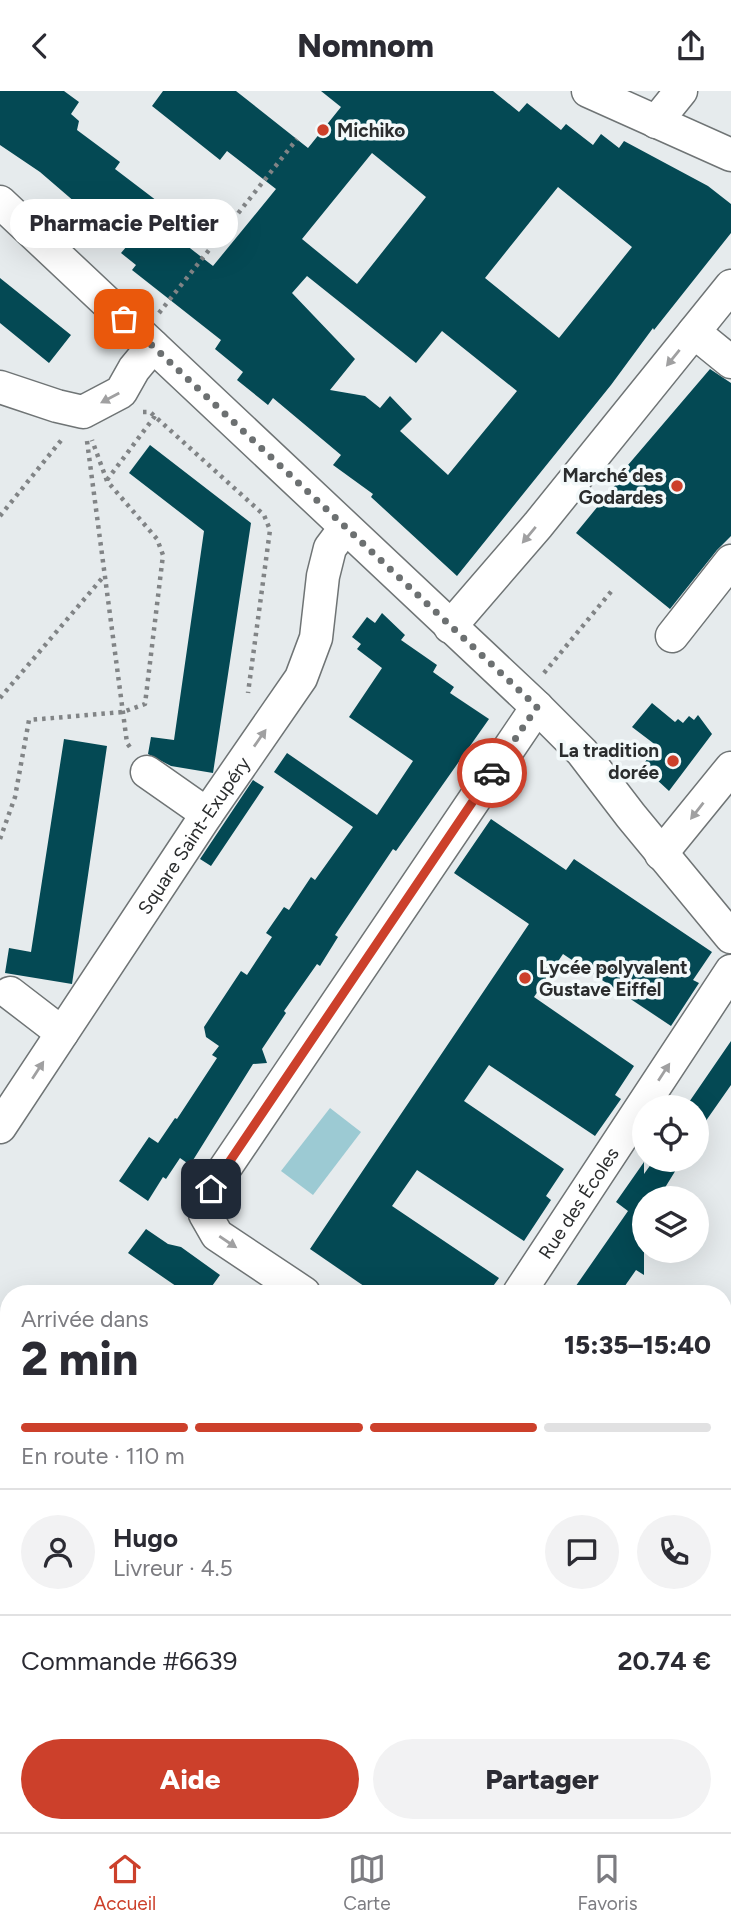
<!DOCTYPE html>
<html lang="fr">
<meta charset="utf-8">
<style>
:root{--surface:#fff;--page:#f2f2f3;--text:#2b2b33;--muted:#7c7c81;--line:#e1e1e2;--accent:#cc402b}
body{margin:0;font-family:Figtree,sans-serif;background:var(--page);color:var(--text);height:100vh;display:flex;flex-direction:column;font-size:26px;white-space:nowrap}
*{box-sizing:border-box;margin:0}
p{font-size:23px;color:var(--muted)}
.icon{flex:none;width:38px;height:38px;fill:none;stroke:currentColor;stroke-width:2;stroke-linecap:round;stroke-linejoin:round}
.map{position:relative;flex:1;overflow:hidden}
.details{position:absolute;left:0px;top:1194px;width:732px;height:548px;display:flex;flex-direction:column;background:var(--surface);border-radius:28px 28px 0 0;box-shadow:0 7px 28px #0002}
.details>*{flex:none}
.tools{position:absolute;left:632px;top:1004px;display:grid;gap:14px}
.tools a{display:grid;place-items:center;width:77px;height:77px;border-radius:50%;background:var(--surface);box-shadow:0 7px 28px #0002;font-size:35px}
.pin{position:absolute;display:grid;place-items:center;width:60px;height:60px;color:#fff;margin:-30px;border-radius:14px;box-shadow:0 4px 10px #0006}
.courier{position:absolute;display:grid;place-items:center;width:70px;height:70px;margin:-35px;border:5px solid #cc402b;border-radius:50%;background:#fff;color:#222;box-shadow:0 2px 9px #0007}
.bubble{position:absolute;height:49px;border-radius:24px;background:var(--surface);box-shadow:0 7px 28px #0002;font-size:23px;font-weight:800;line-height:49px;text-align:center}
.summary em{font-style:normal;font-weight:800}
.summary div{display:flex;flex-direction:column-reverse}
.summary{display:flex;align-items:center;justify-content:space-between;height:119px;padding:0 21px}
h1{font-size:46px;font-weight:800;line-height:52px}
.bar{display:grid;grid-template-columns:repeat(4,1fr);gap:10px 7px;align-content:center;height:84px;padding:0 21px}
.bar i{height:9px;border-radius:5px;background:var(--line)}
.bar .on{background:var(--accent)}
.bar p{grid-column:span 4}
.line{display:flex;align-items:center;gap:18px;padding:0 21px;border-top:2px solid var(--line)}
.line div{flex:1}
.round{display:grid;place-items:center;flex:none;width:74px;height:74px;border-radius:37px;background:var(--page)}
.action{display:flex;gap:14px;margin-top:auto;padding:14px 21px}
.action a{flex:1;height:80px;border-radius:42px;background:var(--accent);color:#fff;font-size:28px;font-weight:800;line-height:80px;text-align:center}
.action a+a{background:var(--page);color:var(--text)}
header{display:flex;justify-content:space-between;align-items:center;height:91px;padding:0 21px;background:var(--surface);font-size:32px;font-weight:800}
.tabs{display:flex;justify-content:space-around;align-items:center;height:98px;border-top:2px solid var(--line);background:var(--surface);font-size:19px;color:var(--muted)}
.tabs a{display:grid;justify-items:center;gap:4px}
.tabs .on{color:var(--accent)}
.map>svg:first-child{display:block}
</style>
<header><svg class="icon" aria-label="back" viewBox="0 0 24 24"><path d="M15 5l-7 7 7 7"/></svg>Nomnom<svg class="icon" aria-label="share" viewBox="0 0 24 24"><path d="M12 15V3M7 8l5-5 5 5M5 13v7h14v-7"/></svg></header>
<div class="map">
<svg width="731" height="1741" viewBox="0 0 731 1741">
<rect width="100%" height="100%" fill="#e6ebed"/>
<path fill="#9ccad3" d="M330 1017 361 1041 313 1104 281 1080Z"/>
<path fill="#044954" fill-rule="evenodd" d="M0 0H64L79 11 71 23 79 30 77 39 120 71 115 78 161 113 150 126 213 175 276 98 227 60 220 69 152 15 163 0H236L308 57 341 16 321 0H493L519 21 527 12 561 39 566 33 593 54 601 43 619 57 624 50 708 95 731 113V142L654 239 653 237 611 294 457 485 371 406 373 403 333 374 341 364 273 307 268 314 237 289 243 281 215 258 221 249 132 179 136 174 121 162 132 149 87 113 83 118 40 81 0 54ZM372 62 426 106 357 193 302 148ZM558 96 632 156 559 247 485 187ZM307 185 416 272 442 240 517 300 448 384 400 340 412 328 390 305 380 317 365 305 330 299 355 268 292 202Z
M0 187 71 244 49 272 0 232Z
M710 278 731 292V445L717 459 670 518 576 442 630 376 628 374Z
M150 354 251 432 213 682 171 675 148 663 151 646 174 649 204 440 129 382Z
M382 522 405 544 401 549 437 574 433 581 454 596 450 602 489 628 396 760 393 758 335 844 338 846 320 875 317 873 284 920 286 922 262 958 267 972 253 973 190 1074 180 1067 166 1088 163 1086 148 1110 119 1090 149 1046 158 1052 175 1027 177 1028 217 967 212 964 219 955 206 946 204 936 241 880 247 884 272 846 266 842 284 816 289 819 311 786 315 789 353 736 274 681 287 662 377 724 413 670 349 626 382 577 357 558 361 553 352 546 367 526 375 532Z
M652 612 675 631 678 628 683 632 689 625 694 629 698 624 712 643 669 700 642 675 657 655 632 636Z
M64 648 107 655 72 893 5 882 9 857 31 861Z
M253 689 264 696 211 775 200 768Z
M491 728 566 779 574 768 712 861 693 889 699 892 671 935 563 863 534 906 634 975 615 1004 621 1008 595 1045 489 974 464 1010 564 1078 546 1105 551 1109 524 1150 417 1079 392 1115 499 1187 488 1202H374L310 1158 529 833 454 782Z
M731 950V994L696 1044V1017H685Z
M654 1069H682L658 1108H644V1184L636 1179 620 1202H571L628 1120 616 1111 644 1071V1083Z
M146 1138 168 1153 181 1156 220 1184 207 1202H186L128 1162Z"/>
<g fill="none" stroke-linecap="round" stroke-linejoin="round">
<defs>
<g id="minor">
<path d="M588 0 731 64"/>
<path d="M656 31 681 0"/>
<path d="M0 111 537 616 582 661 631 725 731 846"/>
<path d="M694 241 731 271"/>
<path d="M0 296 57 315 83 321 121 301 134 278 153 255"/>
<path d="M450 536 538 434 731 195"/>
<path d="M672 545 731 470"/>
<path d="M147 681 207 723"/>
<path d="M661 763 731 677"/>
<path d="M10 902 62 942"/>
<path id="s1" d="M0 1036 207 723 301 587 316 547 323 485 330 457 345 437"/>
<path d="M304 1202 217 1144 205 1123 211 1098 537 616"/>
<path id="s2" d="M519 1202 731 880"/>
<path d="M0 1390 9 1395"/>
<path d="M723 1443 731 1432"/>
<path d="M0 1728 13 1741"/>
<path d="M653 1732 667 1741"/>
<path d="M225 1741 229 1732"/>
<path d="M495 1741 499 1732"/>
</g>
</defs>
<use href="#minor" stroke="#6f7475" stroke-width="35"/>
<path stroke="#818486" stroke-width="4.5" stroke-dasharray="3.5 5" stroke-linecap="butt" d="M159 222 297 48
M143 321H150L264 424 270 439 248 602
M87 350 127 652 132 659
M107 389 155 325
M0 425 63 347
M544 582 614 497
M0 607 104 485
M0 748 15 706 29 629 123 621 145 613 163 464 157 448 107 390 92 349
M0 1522 9 1527"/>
<use href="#minor" stroke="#fff" stroke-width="32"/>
</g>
<defs><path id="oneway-solid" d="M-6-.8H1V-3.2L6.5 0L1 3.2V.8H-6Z" transform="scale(1.75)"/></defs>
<g fill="#a0a0a1">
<use href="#oneway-solid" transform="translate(673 267) rotate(129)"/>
<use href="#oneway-solid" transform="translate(110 307) rotate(152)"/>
<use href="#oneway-solid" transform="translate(529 444) rotate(130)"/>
<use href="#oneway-solid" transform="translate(260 647) rotate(-55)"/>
<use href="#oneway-solid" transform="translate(697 720) rotate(128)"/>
<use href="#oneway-solid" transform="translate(38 979) rotate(-57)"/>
<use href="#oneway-solid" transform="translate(664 981) rotate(-57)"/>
<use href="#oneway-solid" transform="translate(228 1151) rotate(34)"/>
</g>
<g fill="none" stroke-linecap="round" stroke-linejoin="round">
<path stroke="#6c7071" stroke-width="7" stroke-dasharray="0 12.6" d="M124 228 537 616 492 682"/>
<path stroke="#cc402b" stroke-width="9" d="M211 1098 492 682"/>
</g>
<g fill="#cc402b" stroke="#f3f9fa" stroke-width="2.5">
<circle cx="323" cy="39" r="7"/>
<circle cx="677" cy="395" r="7"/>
<circle cx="673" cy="670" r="7"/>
<circle cx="525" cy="887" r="7"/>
</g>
<g text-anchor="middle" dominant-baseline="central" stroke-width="7" stroke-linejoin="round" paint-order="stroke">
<g font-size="19" font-weight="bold" fill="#2b2d2e" stroke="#f3f9fa" text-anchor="start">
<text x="337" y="39">Michiko</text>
<text x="663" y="384" text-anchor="end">Marché des<tspan x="663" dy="22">Godardes</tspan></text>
<text x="659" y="659" text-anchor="end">La tradition<tspan x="659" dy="22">dorée</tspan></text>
<text x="539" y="876">Lycée polyvalent<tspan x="539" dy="22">Gustave Eiffel</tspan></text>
</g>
<g font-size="19" fill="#2b2d2e" stroke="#f3f9fa">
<text stroke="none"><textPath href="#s1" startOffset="350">Square Saint-Exupéry</textPath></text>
<text stroke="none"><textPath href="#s2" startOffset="108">Rue des Écoles</textPath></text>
</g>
</g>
</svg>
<div class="tools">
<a><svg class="icon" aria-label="locate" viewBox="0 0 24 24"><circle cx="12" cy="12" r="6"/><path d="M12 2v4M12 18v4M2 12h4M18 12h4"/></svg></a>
<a><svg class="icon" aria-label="layers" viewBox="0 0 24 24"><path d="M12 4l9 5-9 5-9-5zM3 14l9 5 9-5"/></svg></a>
</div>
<div class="pin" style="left:124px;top:228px;background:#ea580c"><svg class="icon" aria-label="bag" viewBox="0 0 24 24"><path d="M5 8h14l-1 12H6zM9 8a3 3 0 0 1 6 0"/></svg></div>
<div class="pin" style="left:211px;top:1098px;background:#1f2937"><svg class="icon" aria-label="home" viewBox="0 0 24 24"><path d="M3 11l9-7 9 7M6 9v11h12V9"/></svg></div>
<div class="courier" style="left:492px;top:682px"><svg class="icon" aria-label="car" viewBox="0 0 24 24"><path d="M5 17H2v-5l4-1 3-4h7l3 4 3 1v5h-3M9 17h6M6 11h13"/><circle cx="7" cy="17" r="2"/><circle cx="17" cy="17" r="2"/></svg></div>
<div class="bubble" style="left:10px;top:108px;width:228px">Pharmacie Peltier</div>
<section class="details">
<div class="summary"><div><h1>2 min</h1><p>Arrivée dans</p></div><em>15:35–15:40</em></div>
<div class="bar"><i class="on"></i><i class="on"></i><i class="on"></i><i></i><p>En route · 110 m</p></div>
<div class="line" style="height:126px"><a class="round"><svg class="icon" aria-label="person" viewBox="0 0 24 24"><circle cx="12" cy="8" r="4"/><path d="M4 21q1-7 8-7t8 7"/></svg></a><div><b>Hugo</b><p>Livreur · 4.5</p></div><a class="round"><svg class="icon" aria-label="chat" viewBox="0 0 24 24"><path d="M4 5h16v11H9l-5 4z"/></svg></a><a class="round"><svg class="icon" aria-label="phone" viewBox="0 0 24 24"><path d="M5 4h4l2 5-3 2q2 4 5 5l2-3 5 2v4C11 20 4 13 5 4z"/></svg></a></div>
<div class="line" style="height:91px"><div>Commande #6639</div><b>20.74 €</b></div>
<div class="action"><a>Aide</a><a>Partager</a></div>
</section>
</div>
<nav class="tabs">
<a class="on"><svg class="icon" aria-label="home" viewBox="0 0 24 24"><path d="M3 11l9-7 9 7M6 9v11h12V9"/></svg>Accueil</a>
<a><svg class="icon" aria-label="map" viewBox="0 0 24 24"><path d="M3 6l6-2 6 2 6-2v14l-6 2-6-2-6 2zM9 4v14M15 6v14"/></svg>Carte</a>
<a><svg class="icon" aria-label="saved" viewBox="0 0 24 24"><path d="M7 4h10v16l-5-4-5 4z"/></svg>Favoris</a>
</nav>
